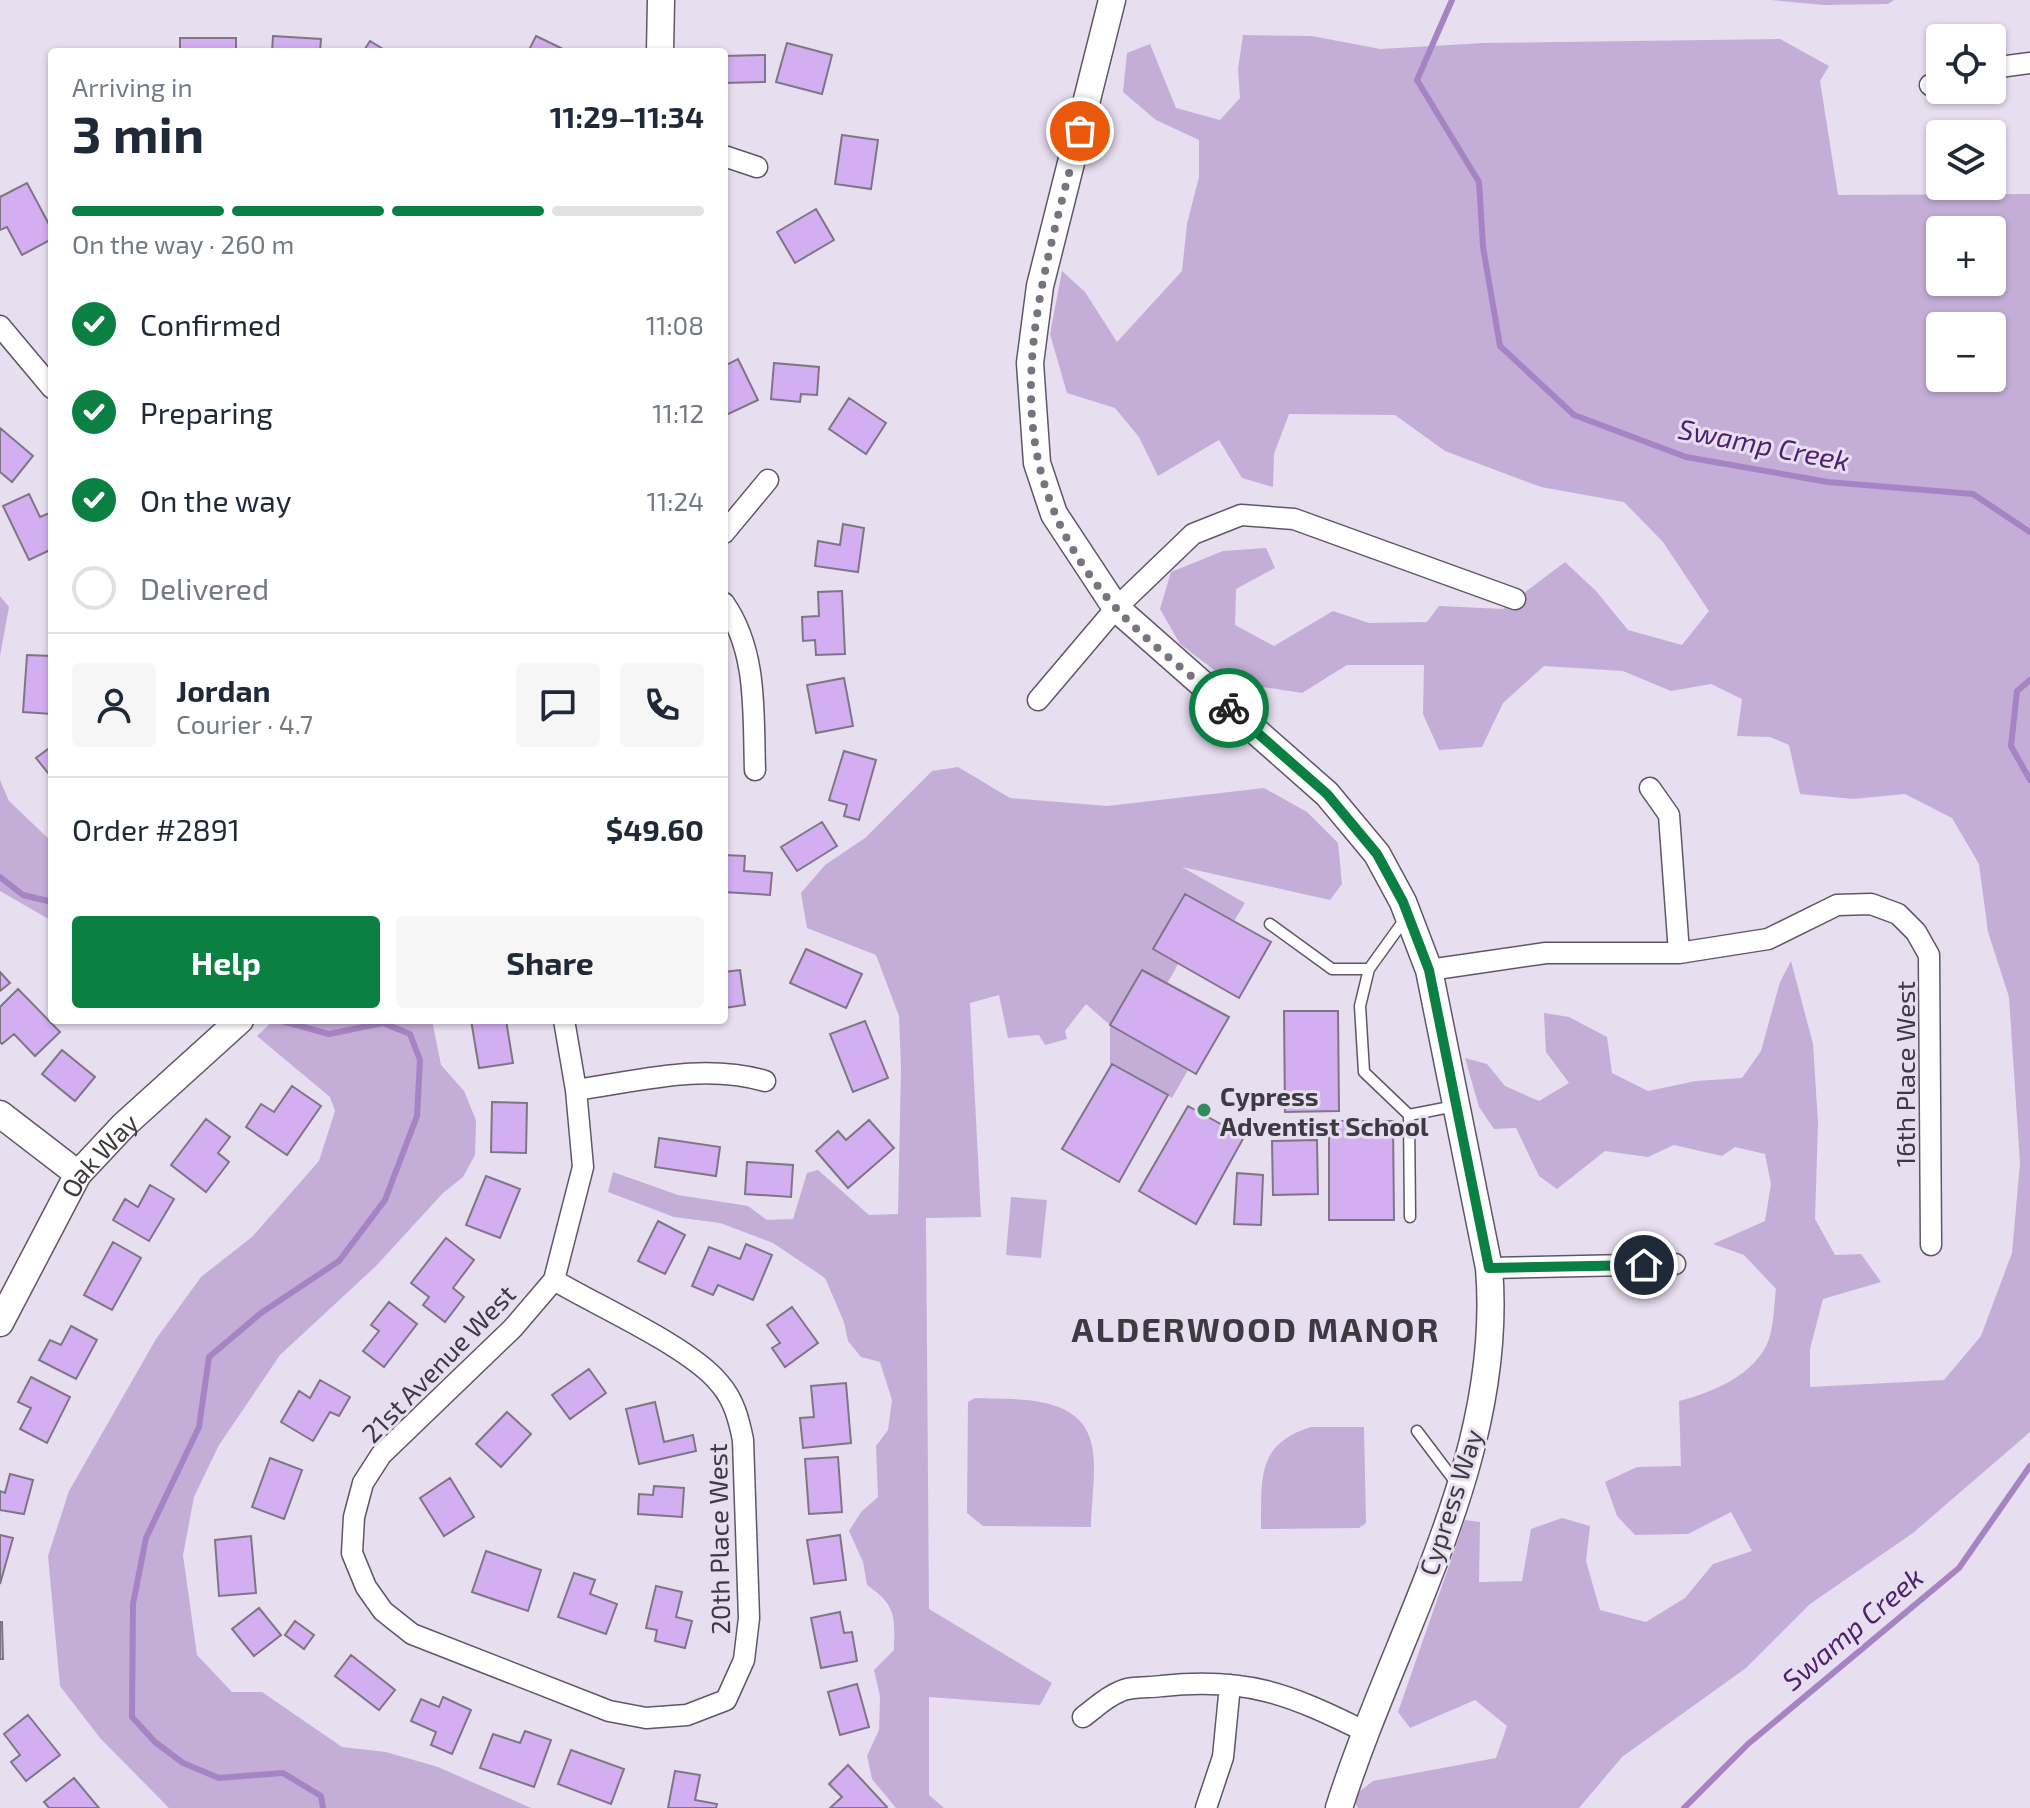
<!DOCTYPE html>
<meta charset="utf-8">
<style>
:root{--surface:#fff;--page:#f6f6f7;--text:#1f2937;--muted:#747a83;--line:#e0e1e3;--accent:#0b8043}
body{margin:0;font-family:"Exo 2",sans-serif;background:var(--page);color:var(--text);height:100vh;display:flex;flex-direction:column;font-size:30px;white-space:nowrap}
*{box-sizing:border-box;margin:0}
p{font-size:26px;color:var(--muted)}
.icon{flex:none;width:44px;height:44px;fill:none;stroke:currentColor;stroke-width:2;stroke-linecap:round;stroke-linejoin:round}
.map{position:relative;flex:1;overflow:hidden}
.side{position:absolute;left:48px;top:48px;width:680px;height:976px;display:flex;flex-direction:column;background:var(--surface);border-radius:8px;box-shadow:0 2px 6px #0004}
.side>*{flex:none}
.controls{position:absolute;left:1926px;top:24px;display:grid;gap:16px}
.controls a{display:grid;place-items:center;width:80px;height:80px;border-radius:8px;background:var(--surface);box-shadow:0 2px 6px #0004;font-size:40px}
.pin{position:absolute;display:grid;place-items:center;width:68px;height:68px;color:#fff;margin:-34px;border:4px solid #fff;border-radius:50%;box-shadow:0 2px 8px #0007}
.courier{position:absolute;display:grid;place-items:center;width:80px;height:80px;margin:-40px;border:6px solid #0b8043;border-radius:50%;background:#fff;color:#222;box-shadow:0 2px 10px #0007}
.head em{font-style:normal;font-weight:700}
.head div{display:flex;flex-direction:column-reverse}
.head{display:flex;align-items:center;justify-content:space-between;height:136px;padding:0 24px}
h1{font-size:52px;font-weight:700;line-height:60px}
.bar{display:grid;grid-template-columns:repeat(4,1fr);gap:12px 8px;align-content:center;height:96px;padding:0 24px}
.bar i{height:10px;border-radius:6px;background:var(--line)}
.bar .current{background:var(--accent)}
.bar p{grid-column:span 4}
.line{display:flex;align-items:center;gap:20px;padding:0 24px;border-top:2px solid var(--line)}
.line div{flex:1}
.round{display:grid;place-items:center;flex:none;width:84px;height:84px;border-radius:8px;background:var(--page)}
ol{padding:0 24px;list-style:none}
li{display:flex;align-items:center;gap:24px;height:88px}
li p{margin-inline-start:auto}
li .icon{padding:8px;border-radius:50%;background:var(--accent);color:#fff;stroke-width:4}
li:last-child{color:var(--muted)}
li i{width:44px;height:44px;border:4px solid var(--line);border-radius:50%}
.action{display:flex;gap:16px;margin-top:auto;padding:16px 24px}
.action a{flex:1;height:92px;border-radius:8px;background:var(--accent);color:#fff;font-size:32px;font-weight:700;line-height:92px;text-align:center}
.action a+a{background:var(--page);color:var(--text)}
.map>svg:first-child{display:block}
</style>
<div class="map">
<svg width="2030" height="1808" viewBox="0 0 2030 1808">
<rect width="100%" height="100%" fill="#e7def0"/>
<path fill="#c4aed8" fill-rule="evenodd" d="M1771 0H1894L1888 4 1824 5Z
M1243 35 1312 36 1380 49 1484 43 1780 39 1829 66 1820 81 1838 195 2030 194V1432L1913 1533 1810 1604 1746 1668 1622 1757 1579 1808H1358L1352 1797 1373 1781 1496 1758 1507 1726 1475 1700 1410 1728 1398 1712 1465 1520 1480 1522 1479 1582 1522 1581 1531 1529 1562 1518 1590 1526 1586 1561 1600 1610 1646 1622 1685 1598 1713 1564 1752 1551 1731 1512 1688 1534 1635 1535 1617 1516 1605 1482 1637 1467 1681 1466 1679 1401C1712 1393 1757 1374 1769 1339 1774 1324 1774 1304 1776 1289L1744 1255 1713 1244 1765 1221 1771 1184 1765 1154 1735 1147 1722 1156 1674 1145 1648 1157 1605 1151 1557 1189 1539 1176 1516 1128 1494 1129 1479 1107 1465 1058 1487 1064 1505 1086 1539 1101 1569 1083 1546 1052 1544 1013 1569 1017 1607 1037 1612 1073 1648 1091 1696 1081 1742 1078 1761 1051 1780 982 1791 961 1813 1044 1818 1123 1815 1219 1835 1255 1861 1254 1881 1282 1823 1299 1810 1349V1387L1944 1380 1981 1336 2012 1253 2020 1163 2009 997 1988 932 1979 864 1952 818 1905 794 1853 799 1800 794 1789 745 1770 737 1737 736 1742 699 1711 684 1671 691 1623 671 1544 666 1503 703 1482 747 1439 750 1423 714 1424 665H1347L1302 693 1230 682 1180 644 1160 609 1171 572 1223 551 1266 548 1275 568 1236 589 1235 625 1274 646 1333 611 1369 623 1427 622 1439 606 1503 609 1565 562 1596 591 1628 630 1682 645 1709 611 1663 542 1624 502 1541 487 1445 451 1395 415 1289 414 1274 454 1273 487 1242 478 1219 440 1158 476 1139 437 1115 408 1067 393 1050 334 1062 271 1085 292 1117 342 1182 271 1187 224 1199 177V140L1156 120 1123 92 1127 53 1150 44 1176 108 1220 120 1240 98 1238 69ZM1940 230H1992V282H1940ZM1940 326H1992V378H1940Z
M0 596 9 607 0 656Z
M958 767 1010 798 1107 806 1264 788 1307 812 1338 843 1342 884 1330 900 1182 867 1245 903 1234 921 1184 894 1153 949 1178 964 1167 984 1142 970 1111 1025 1188 1070 1172 1098 1112 1064 1110 1067V1025L1086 1004 1065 1031 1067 1039 1045 1045 1039 1035 1008 1038 999 995 970 1003 981 1217 926 1218 929 1609 1052 1683 1040 1705 929 1697V1795L944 1808H896L872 1779 867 1756 879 1730 880 1696 874 1670 894 1650C895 1616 896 1605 867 1585L863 1562 849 1531 861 1512 878 1497 876 1446 888 1430 892 1400 880 1362 861 1357 848 1341 844 1322 825 1278 773 1243 720 1223 674 1217 608 1192 613 1172 678 1195 748 1206 767 1220 793 1219 807 1173 818 1170 869 1215 898 1214 901 1068 899 1016 876 955 807 928 801 893 825 865 865 838 932 771Z
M0 780 9 801 52 842V921L0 891Z
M274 1020H432L441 1065 464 1091 476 1120 475 1155 463 1177 443 1193 376 1266 280 1355 219 1445 194 1497 183 1555 197 1655 232 1692H262L342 1747 386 1752 438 1767 531 1808H169L100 1738 60 1686 48 1556 69 1491 156 1339 201 1277 252 1237 319 1161 335 1111 330 1097 257 1036Z
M1011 1197 1047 1200 1041 1258 1006 1255Z
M975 1398C1015 1400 1082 1393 1092 1446 1097 1470 1091 1502 1091 1527L983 1526 967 1513 968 1402Z
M1311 1427H1364L1366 1523 1359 1528 1261 1529C1262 1481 1255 1444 1311 1427Z"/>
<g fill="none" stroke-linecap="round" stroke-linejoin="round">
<path stroke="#a683c3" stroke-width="6" d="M1452 0 1417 80 1479 182 1483 247 1500 346 1574 415 1686 457 1828 482 1973 494 2030 532
M2030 680 2017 691 2011 746 2030 780
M0 877 23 895 52 902
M278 1020 329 1034 383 1023 410 1034 420 1060 417 1116 385 1200 339 1261 261 1313 209 1357 199 1427 146 1538 133 1604 132 1717 155 1742 183 1763 219 1778 283 1773 321 1796 323 1808
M1684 1808 1748 1744 1959 1568 2030 1466"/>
</g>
<path fill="#d3aef1" stroke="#7e7686" stroke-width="2" d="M273 36 321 39 320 52H272Z
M536 36 561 48 559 52H528Z
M180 38H236V52H180Z
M370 41 388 52H363Z
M787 43 832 55 822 94 776 82Z
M765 55V82L724 83V56Z
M842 135 878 140 871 189 835 184Z
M27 183 52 230V239L22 255 7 227 0 230V197Z
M816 209 834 240 795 263 777 232Z
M738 359 758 400 724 416V366Z
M774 363 819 367 817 395 801 394 800 402 771 399Z
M849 398 886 423 866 454 829 429Z
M0 428 33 456 12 482 0 472Z
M29 494 40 517 52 512V549L29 560 3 506Z
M843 524 864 528 858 572 815 566 818 541 840 545Z
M842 591 845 654 816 655 815 640 803 641 802 617 819 616 818 592Z
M27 655 52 656V714L23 712Z
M844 678 853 726 816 733 807 685Z
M52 746V778L36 758Z
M844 751 876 760 859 820 844 816 847 805 829 800Z
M822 822 837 846 797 871 781 847Z
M724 855 745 856 744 871 772 873 770 895 724 892Z
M1185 894 1271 942 1239 998 1153 949Z
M806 949 862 974 846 1008 790 983Z
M740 970 745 1005 724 1008V972Z
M1142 970 1229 1017 1196 1074 1110 1025Z
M0 972 10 983 0 991Z
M18 989 60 1032 35 1056 14 1034 2 1044 0 1042V1007Z
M1284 1011H1338L1339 1111 1285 1112Z
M471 1020H506L513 1063 479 1068Z
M865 1021 888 1078 853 1092 830 1034Z
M62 1050 95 1077 75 1101 42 1074Z
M1112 1064 1168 1095 1119 1182 1062 1149Z
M292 1086 321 1106 287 1155 246 1127 261 1104 274 1112Z
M492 1102 527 1103 526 1153 491 1152Z
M1188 1106 1244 1137 1196 1224 1139 1191Z
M206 1119 230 1137 218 1153 229 1162 206 1192 171 1165Z
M869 1120 894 1148 848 1188 816 1151 838 1131 846 1140Z
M1329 1121H1393L1394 1220H1329Z
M659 1138 720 1147 716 1176 655 1167Z
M1317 1140 1318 1194 1273 1195 1272 1141Z
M747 1162 793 1165 791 1197 745 1194Z
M1237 1173 1263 1175 1261 1225 1234 1224Z
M486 1176 520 1189 500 1238 466 1225Z
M150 1185 174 1199 149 1241 113 1220 125 1199 138 1207Z
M658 1221 685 1235 665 1274 638 1261Z
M446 1238 474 1260 453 1288 464 1297 445 1322 423 1305 429 1297 411 1283Z
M113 1242 141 1258 112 1310 84 1295Z
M746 1244 772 1255 753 1300 718 1285 713 1295 692 1286 709 1247 740 1259Z
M389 1302 417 1324 384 1367 363 1351 379 1331 371 1325Z
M792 1307 818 1343 785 1367 772 1348 780 1343 767 1325Z
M71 1326 97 1340 76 1379 39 1360 50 1340 61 1345Z
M589 1369 606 1393 570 1419 552 1395Z
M31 1377 70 1397 47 1443 20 1429 31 1408 18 1402Z
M320 1380 350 1397 339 1416 330 1412 313 1441 281 1422 299 1391 310 1398Z
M846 1383 851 1443 803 1448 800 1418 814 1417 811 1386Z
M655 1402 664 1442 693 1435 696 1451 639 1464 626 1409Z
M507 1412 531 1434 501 1467 476 1444Z
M838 1457 842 1512 809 1514 805 1459Z
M270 1458 302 1470 284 1519 252 1507Z
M10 1474 33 1480 24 1514 0 1510V1491L5 1493Z
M450 1478 474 1517 444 1536 420 1498Z
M654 1486 684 1488 682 1517 638 1514 639 1494 653 1495Z
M0 1535 13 1538 0 1584Z
M840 1535 846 1580 814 1584 807 1540Z
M251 1536 256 1593 219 1596 215 1540Z
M486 1551 541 1570 528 1611 472 1592Z
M574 1573 595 1580 590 1594 617 1604 606 1634 558 1617Z
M656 1586 682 1592 676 1617 692 1621 685 1648 655 1641 657 1630 646 1628Z
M259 1608 281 1635 254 1656 232 1629Z
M840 1612 844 1633 852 1632 857 1661 821 1668 811 1618Z
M295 1621 314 1635 304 1649 285 1635Z
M0 1622H2L3 1659H0Z
M351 1655 395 1690 379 1710 335 1676Z
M857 1684 869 1727 840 1735 828 1692Z
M443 1697 471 1710 452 1754 431 1745 436 1732 411 1721 421 1699 439 1707Z
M28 1715 60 1755 26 1781 11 1762 20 1755 4 1734Z
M525 1731 551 1740 534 1787 480 1768 493 1734 520 1743Z
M571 1750 624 1769 611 1804 558 1784Z
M848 1765 887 1807 886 1808H830L842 1797 829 1784Z
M675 1771 700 1775 695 1800 717 1804 716 1808H668Z
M74 1778 99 1808H49L44 1802Z"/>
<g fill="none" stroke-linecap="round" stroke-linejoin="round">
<defs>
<path id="service" d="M1270 924 1332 969H1369L1405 919
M1369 969 1360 1006 1364 1072 1409 1115 1455 1106
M1409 1115 1410 1217
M1417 1431 1457 1484"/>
<path id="minor" d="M1992 68 2030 63
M1930 85 1940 82
M724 156 757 167
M0 326 52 388
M724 533 768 480
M724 603C758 652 753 713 755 770
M1038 700 1116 608 1193 534 1241 515 1294 519 1515 599
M1650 788 1669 815 1679 953
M1429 970 1546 953H1679L1768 939 1837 905 1871 904 1898 914 1916 932 1929 955 1931 1245
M576 1090C640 1081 702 1063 765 1081
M1489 1268 1675 1264
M554 1280C597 1306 691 1347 720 1384 734 1400 739 1420 743 1440L749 1618 744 1660 726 1700 687 1715 646 1718 609 1711 412 1634 383 1611 366 1587 352 1553 354 1517 363 1483 381 1455 513 1328 554 1280 583 1167 576 1090 564 1020
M1083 1717C1094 1709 1106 1697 1119 1692 1130 1686 1149 1688 1162 1686 1247 1677 1289 1694 1364 1731
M1206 1808 1223 1757 1230 1685"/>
<g id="tertiary">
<path d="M1112 0 1040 286 1030 363 1037 463 1054 514 1116 608 1327 794 1377 854 1403 902 1429 970 1489 1268C1505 1459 1395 1631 1339 1808"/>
<path d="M660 52 661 0"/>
<path d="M0 1114 78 1174"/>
<path id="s1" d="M0 1323 78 1174 124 1125 240 1020"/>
</g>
</defs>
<use href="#service" stroke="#5f5766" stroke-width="13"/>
<use href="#minor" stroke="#5f5766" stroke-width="23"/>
<use href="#tertiary" stroke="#5f5766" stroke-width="29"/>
<use href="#service" stroke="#fff" stroke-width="10"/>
<use href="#minor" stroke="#fff" stroke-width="20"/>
<use href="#tertiary" stroke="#fff" stroke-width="26"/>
</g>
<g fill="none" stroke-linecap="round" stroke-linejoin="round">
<path stroke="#78737e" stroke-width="8" stroke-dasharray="0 14.4" d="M1080 131C1036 303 982 456 1115 607 1147 643 1193 676 1229 708"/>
<path stroke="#0b8043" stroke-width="10" d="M1229 708 1327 794 1377 854 1403 902 1429 970 1489 1268 1644 1265"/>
</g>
<circle fill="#328b60" stroke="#e7def0" stroke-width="3" cx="1204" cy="1110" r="8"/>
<g text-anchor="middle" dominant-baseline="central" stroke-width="6" stroke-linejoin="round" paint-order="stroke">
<g font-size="26" fill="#3d3a41" stroke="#e7def0">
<text transform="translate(1904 1074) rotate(-90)">16th Place West</text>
<text stroke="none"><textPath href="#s1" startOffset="196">Oak Way</textPath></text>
<text transform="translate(438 1363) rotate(-46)">21st Avenue West</text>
<text transform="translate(1450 1502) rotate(-72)">Cypress Way</text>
<text transform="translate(718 1539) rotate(-91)">20th Place West</text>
</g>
<g font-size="26" font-weight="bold" fill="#3d3a41" stroke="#e7def0" text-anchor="start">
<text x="1220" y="1095">Cypress<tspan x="1220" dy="30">Adventist School</tspan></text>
</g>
<g font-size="28" font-style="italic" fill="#4e206d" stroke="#e7def0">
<text transform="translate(1764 444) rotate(11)">Swamp Creek</text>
<text transform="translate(1852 1628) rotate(-40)">Swamp Creek</text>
</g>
<g font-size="34" font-weight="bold" letter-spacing="2" fill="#3d3a41" stroke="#e7def0">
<text x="1256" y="1328">ALDERWOOD MANOR</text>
</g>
</g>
</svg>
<div class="controls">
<a><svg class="icon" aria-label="locate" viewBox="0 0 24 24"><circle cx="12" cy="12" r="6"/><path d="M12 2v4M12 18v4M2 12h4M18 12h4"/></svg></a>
<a><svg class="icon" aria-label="layers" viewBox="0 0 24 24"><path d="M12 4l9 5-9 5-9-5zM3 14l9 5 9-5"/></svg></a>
<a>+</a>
<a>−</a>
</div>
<div class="pin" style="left:1080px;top:131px;background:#ea580c"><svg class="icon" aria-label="bag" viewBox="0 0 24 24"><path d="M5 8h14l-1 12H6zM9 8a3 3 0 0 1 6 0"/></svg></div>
<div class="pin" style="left:1644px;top:1265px;background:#1f2937"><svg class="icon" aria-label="home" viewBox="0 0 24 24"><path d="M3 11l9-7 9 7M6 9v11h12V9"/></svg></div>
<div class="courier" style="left:1229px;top:708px"><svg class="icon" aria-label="bike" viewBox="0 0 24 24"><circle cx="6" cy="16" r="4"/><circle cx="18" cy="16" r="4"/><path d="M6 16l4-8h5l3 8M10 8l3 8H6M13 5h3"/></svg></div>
<section class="side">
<div class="head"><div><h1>3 min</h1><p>Arriving in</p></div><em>11:29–11:34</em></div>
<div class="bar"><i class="current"></i><i class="current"></i><i class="current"></i><i></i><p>On the way · 260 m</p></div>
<ol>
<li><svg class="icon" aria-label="check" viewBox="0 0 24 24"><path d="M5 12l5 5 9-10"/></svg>Confirmed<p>11:08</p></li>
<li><svg class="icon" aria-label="check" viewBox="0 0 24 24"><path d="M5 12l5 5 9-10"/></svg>Preparing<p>11:12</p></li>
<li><svg class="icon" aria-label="check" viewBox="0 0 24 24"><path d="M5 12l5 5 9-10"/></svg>On the way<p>11:24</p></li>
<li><i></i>Delivered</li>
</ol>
<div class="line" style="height:144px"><a class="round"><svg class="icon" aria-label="person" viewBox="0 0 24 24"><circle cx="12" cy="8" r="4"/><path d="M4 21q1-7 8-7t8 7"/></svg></a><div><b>Jordan</b><p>Courier · 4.7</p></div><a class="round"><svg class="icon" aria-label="chat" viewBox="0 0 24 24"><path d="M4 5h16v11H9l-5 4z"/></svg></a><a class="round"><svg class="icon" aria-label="phone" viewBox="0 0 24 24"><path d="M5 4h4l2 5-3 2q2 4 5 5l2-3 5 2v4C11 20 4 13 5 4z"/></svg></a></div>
<div class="line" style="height:104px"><div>Order #2891</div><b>$49.60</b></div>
<div class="action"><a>Help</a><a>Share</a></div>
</section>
</div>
